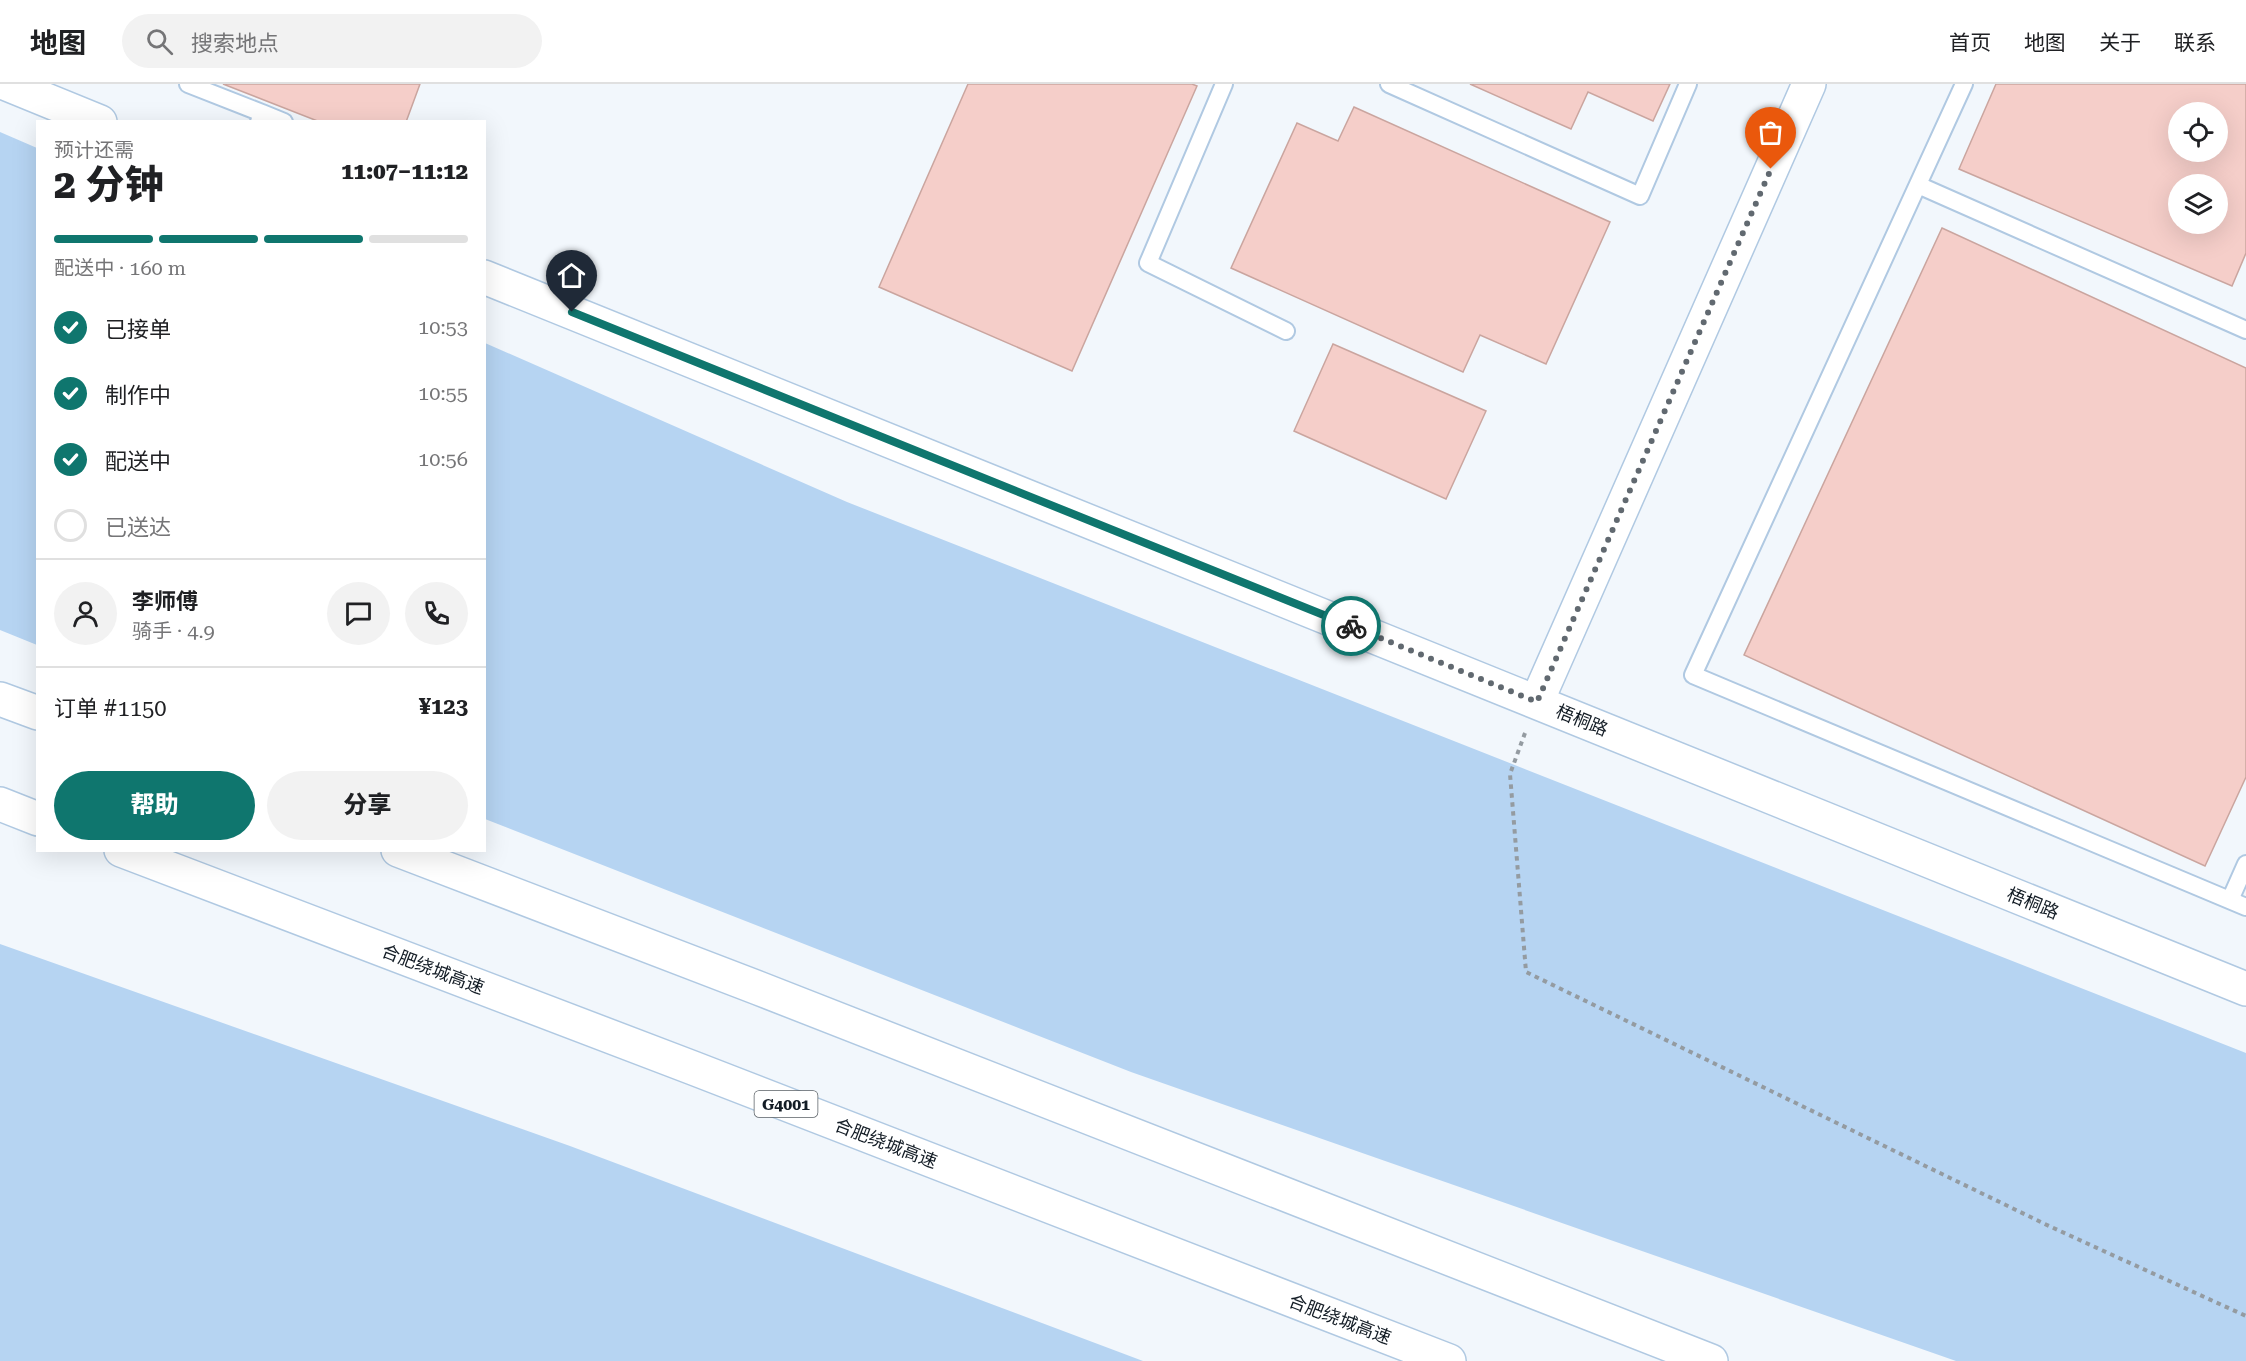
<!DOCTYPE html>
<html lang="zh">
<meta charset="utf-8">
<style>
:root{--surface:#fff;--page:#f2f2f2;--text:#202124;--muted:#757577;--line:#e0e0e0;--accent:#0f766e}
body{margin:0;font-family:"Roboto Serif","Noto Sans SC",serif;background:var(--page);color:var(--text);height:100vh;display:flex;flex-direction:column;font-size:22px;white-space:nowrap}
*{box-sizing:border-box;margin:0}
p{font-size:20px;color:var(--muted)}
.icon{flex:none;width:33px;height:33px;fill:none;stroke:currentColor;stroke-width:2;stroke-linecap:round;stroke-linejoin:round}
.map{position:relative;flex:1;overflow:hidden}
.drawer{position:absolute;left:36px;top:36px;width:450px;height:732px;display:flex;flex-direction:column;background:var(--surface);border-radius:0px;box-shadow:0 6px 24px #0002}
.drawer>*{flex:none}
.tools{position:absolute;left:2168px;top:18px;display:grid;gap:12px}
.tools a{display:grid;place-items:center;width:60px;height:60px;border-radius:50%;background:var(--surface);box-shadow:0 6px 24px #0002;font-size:30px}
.pin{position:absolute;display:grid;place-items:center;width:51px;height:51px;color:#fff;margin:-62px -26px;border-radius:50% 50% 50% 0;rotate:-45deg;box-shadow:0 0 6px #0007}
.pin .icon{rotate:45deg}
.courier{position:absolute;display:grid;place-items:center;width:60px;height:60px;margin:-30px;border:4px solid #0f766e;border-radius:50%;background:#fff;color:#222;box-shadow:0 2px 8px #0007}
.summary em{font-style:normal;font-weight:800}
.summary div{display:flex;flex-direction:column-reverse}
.summary{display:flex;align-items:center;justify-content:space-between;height:102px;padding:0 18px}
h1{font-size:39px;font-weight:800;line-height:45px}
.bar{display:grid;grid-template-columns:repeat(4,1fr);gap:9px 6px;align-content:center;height:72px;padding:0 18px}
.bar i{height:8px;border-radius:4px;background:var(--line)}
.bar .selected{background:var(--accent)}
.bar p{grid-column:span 4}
.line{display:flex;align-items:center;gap:15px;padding:0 18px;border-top:2px solid var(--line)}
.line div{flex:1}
.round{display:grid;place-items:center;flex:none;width:63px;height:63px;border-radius:32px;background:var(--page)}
ol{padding:0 18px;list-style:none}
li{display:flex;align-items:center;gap:18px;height:66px}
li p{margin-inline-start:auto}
li .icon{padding:6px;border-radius:50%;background:var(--accent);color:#fff;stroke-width:4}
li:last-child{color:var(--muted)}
li i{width:33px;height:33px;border:3px solid var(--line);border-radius:50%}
.action{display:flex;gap:12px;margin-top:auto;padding:12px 18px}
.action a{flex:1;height:69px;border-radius:36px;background:var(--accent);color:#fff;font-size:24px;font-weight:800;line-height:69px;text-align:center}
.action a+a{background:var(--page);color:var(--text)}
header{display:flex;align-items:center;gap:36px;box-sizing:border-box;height:84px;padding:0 30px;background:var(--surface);border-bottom:2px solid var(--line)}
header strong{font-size:28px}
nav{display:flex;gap:33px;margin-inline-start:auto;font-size:21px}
.search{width:420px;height:54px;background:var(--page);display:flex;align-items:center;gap:15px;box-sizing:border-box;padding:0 21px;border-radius:33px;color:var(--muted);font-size:22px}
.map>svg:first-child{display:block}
</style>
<header>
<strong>地图</strong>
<div class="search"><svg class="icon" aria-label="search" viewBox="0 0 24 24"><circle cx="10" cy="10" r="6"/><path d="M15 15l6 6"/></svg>搜索地点</div>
<nav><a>首页</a><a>地图</a><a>关于</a><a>联系</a></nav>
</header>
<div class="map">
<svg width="2246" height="1277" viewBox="0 0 2246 1277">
<rect width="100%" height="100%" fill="#f2f7fc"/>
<path fill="#b6d4f2" d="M0 48 37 64V561L0 546Z
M485 259 847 418 2246 969V1277H1956L1131 988 485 735Z
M0 860 570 1062 1143 1277H0Z"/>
<path fill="#f5cec9" stroke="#caa59f" stroke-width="1.5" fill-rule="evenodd" d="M223 0H420L406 38H320Z
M968 0H1192L1197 2 1072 287 879 203Z
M1470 0H1670L1653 37 1588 8 1571 45Z
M1996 0H2246V169L2232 202 1959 85ZM2178 28H2217V68H2178ZM2178 100H2217V140H2178Z
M1354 23 1610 138 1546 280 1480 251 1463 288 1231 184 1297 39 1338 57Z
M1942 144 2246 284V693L2205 782 1744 571Z
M1333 260 1486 327 1446 415 1294 347Z"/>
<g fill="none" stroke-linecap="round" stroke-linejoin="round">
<defs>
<path id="lane" d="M188 0 262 29 259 38
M1224 0 1148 179 1286 247
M1389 0 1640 112 1688 0
M1964 0 1693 591 2246 823
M262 29 284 38
M1918 101 2246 246
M2230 816 2246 780"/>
<path id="street" d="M7 0 100 38
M484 193 2246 905"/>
<path id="secondary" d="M1537 617 1809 0"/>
<path id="highway" d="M0 615 38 629
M0 720 38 735
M121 766 693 984 1449 1277
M398 766 758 904 1711 1277"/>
</defs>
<use href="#lane" stroke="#b0c9e2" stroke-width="20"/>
<use href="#street" stroke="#b0c9e2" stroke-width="36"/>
<use href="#secondary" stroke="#b0c9e2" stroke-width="36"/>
<use href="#highway" stroke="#b0c9e2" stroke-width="36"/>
<path stroke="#949ba1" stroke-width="4" stroke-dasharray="4.5 4.5" stroke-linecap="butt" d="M1525 649 1510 690 1526 888 2049 1142 2246 1232"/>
<use href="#lane" stroke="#fff" stroke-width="16"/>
<use href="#street" stroke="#fff" stroke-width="33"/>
<use href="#secondary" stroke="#fff" stroke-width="33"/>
<use href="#highway" stroke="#fff" stroke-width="33"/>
</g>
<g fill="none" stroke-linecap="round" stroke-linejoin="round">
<path stroke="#616970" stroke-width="6" stroke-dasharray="0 10.8" d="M1351 542 1537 618 1771 85"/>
<path stroke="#0f766e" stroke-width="8" d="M572 228 1351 542"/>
</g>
<g text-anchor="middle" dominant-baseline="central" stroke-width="5" stroke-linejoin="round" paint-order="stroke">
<rect fill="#fff" stroke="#5a6066" stroke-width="1.5" x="754.5" y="1007" width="63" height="26" rx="4.5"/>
<g font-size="16" font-weight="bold" fill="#131c25">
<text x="786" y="1020">G4001</text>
</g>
<g font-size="18" fill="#131c25" stroke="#fff">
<text transform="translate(1582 636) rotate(22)">梧桐路</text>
<text transform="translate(2033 819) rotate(22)">梧桐路</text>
<text transform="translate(433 885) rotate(21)">合肥绕城高速</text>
<text transform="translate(886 1059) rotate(21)">合肥绕城高速</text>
<text transform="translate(1340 1235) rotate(21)">合肥绕城高速</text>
</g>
</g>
</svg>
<div class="tools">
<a><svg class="icon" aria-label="locate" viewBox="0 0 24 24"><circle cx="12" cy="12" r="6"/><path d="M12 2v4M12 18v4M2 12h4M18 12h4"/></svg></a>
<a><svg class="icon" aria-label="layers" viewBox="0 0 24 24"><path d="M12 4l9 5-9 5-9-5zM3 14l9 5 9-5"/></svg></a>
</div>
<div class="pin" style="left:1771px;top:85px;background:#ea580c"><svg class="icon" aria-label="bag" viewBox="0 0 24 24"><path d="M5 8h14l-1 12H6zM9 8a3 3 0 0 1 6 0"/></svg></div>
<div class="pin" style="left:572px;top:228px;background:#1f2937"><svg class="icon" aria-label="home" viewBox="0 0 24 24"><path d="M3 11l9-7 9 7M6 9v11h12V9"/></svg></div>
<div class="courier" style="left:1351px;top:542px"><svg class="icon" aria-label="bike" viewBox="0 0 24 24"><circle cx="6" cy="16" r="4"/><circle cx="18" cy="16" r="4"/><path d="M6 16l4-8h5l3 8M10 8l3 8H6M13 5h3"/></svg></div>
<section class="drawer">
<div class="summary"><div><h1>2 分钟</h1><p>预计还需</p></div><em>11:07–11:12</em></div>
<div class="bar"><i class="selected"></i><i class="selected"></i><i class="selected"></i><i></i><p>配送中 · 160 m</p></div>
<ol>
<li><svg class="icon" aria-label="check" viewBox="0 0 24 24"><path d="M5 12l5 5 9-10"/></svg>已接单<p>10:53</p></li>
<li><svg class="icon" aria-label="check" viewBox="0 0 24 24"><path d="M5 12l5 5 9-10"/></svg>制作中<p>10:55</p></li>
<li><svg class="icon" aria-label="check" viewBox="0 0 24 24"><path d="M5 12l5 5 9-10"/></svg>配送中<p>10:56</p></li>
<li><i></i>已送达</li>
</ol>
<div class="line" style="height:108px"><a class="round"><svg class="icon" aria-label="person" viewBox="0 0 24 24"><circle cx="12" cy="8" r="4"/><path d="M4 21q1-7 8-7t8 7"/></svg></a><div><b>李师傅</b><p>骑手 · 4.9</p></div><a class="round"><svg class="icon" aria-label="chat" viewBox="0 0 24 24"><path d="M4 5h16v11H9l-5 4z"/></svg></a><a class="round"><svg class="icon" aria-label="phone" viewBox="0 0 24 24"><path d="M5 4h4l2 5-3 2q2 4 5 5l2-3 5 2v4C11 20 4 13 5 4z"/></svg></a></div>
<div class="line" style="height:78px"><div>订单 #1150</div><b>¥123</b></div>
<div class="action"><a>帮助</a><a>分享</a></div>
</section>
</div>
